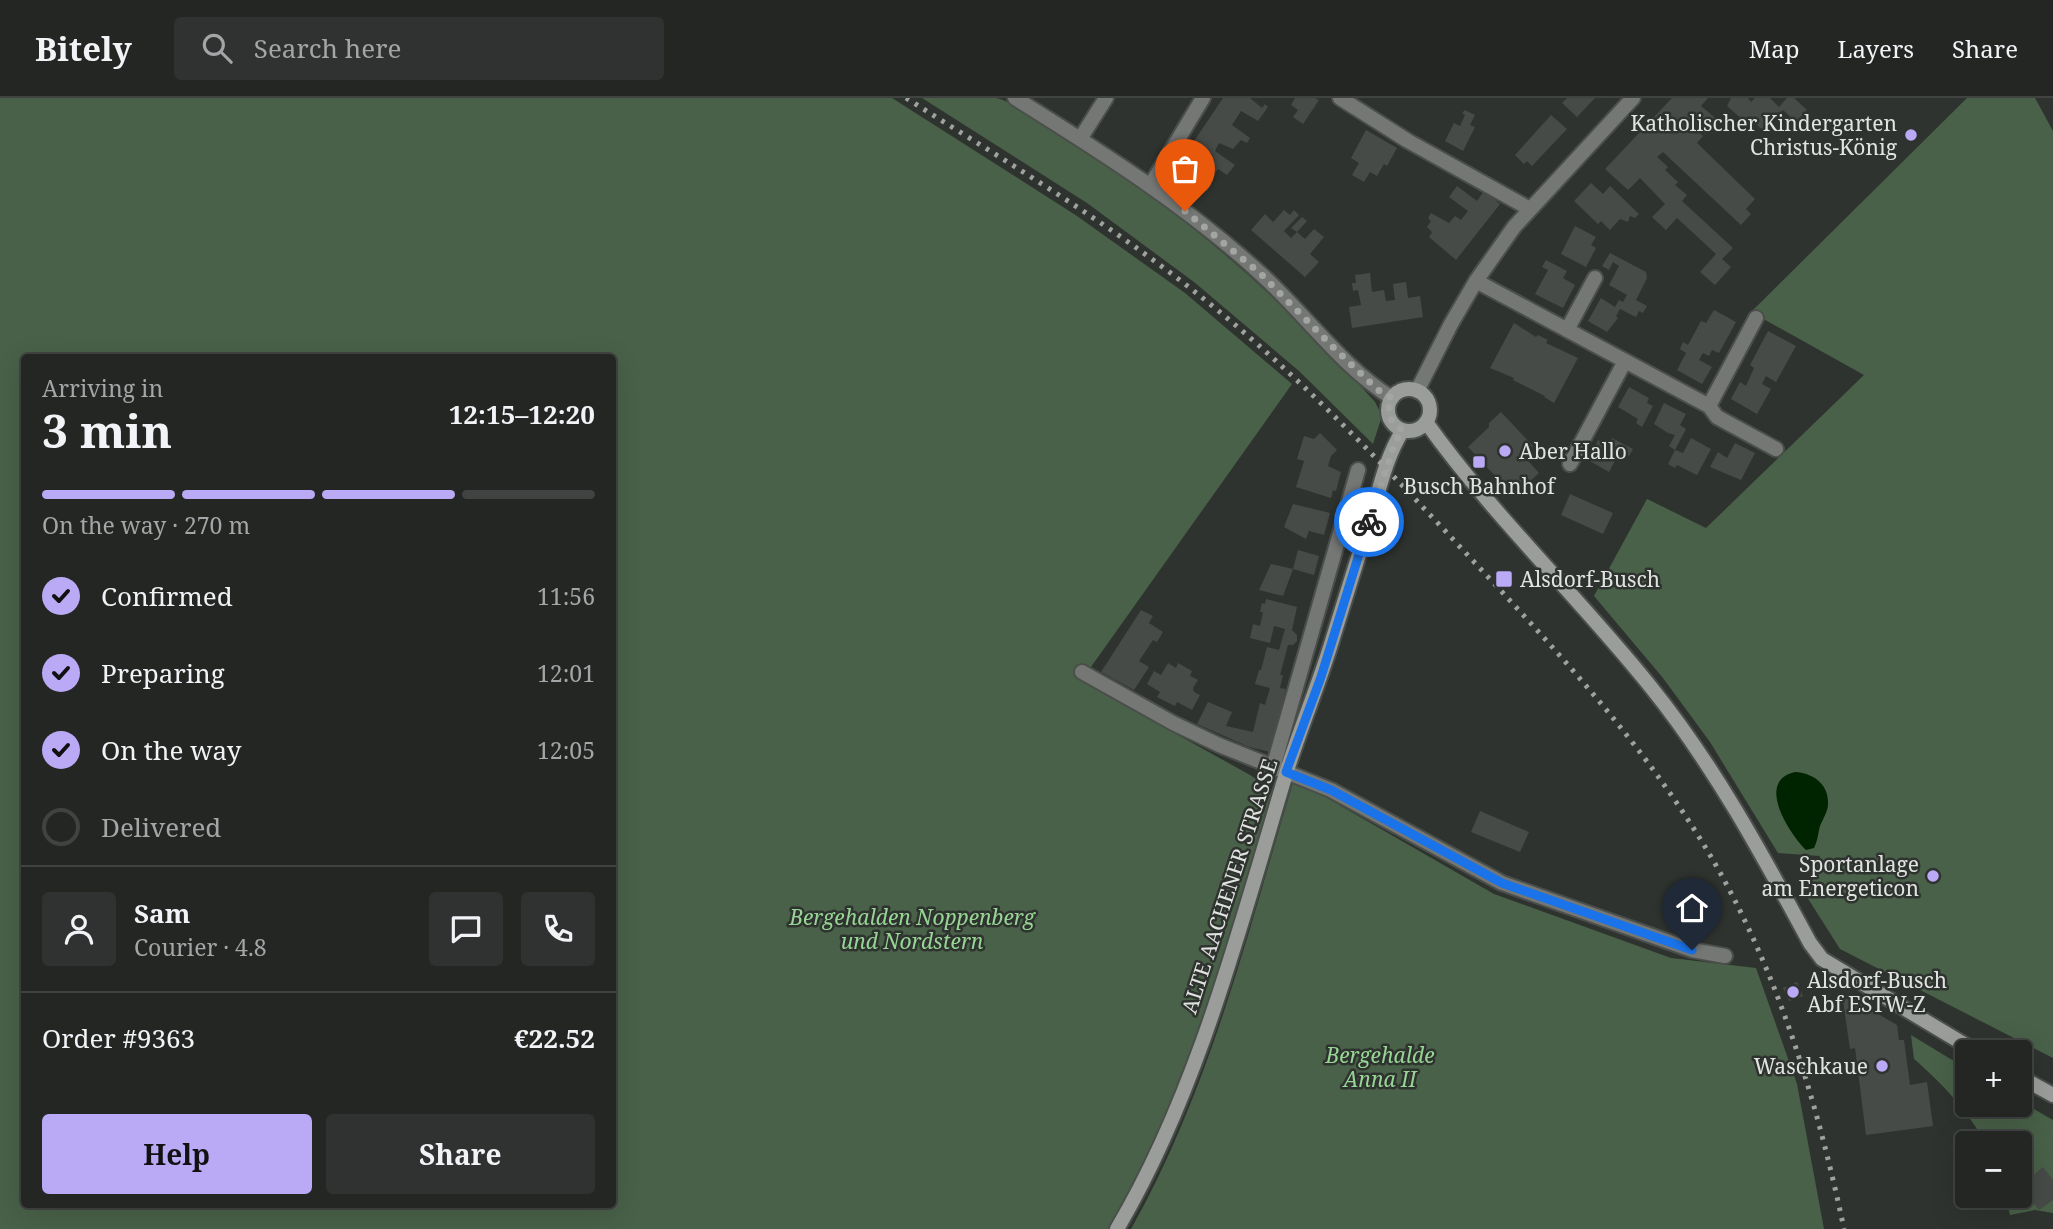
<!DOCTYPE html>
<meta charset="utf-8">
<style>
:root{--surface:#232623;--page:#2f3230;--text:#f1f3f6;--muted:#a3a5a6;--line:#404341;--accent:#baaaf6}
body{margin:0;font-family:"Noto Serif",serif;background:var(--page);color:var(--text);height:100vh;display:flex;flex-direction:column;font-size:26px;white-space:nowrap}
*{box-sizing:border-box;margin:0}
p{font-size:23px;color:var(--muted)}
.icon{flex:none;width:38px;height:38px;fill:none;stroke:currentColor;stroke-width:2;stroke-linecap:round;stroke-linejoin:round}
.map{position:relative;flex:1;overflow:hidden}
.sheet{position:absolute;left:21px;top:256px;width:595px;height:854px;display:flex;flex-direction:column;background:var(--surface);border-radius:7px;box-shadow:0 7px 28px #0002,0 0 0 2px var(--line)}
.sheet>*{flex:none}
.tools{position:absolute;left:1955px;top:942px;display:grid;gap:14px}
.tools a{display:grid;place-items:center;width:77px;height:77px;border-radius:7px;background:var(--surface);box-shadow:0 7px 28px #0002,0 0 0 2px var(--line);font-size:35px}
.pin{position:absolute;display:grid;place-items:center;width:60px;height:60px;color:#fff;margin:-72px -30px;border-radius:50% 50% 50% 0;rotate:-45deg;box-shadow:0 0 7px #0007}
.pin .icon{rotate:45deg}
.courier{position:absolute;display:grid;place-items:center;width:70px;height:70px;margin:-35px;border:5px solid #1a73e8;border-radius:50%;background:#fff;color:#222;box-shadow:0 2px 9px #0007}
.headline em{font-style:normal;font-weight:700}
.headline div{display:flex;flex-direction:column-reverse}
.headline{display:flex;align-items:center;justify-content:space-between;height:119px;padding:0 21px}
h1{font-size:46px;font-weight:700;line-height:52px}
.bar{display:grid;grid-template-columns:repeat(4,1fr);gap:10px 7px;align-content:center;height:84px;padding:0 21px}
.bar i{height:9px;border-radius:5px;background:var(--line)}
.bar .selected{background:var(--accent)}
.bar p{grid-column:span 4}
.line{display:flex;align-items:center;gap:18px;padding:0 21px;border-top:2px solid var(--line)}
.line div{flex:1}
.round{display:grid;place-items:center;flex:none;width:74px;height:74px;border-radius:7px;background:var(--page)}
ol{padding:0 21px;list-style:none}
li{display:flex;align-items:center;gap:21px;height:77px}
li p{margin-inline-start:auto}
li .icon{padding:7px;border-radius:50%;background:var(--accent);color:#111;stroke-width:4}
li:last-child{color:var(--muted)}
li i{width:38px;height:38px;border:4px solid var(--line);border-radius:50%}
.button{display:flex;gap:14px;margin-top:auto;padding:14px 21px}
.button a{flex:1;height:80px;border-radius:7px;background:var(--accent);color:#111;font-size:28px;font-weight:700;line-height:80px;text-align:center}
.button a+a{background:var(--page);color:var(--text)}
header{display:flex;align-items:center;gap:42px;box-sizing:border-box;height:98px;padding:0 35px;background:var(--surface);border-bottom:2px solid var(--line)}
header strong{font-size:33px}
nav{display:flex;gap:38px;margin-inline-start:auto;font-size:24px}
.search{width:490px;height:63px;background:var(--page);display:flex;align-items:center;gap:18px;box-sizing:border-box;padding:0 24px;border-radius:7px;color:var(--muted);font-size:26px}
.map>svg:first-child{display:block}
</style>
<header>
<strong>Bitely</strong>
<div class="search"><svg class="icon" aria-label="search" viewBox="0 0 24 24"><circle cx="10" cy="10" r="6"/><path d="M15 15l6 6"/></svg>Search here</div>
<nav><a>Map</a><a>Layers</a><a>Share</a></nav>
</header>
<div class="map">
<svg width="2053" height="1131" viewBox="0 0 2053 1131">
<rect width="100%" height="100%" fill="#2f332f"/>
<path fill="#496148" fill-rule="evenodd" d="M0 0H892L1077 118 1185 195 1292 286 1081 583 1250 677 1272 692 1226 850 1149 1077 1112 1131H0ZM24 259H612V1106H24Z
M922 0C944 0 974 0 996 0 1010 2 1034 21 1047 29 1170 101 1280 198 1375 304L1382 318 1373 346 1299 273 1194 184 1087 105Z
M1967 0H2035L2053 33V960L1840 851 1807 799 1820 758 1778 755 1710 644 1663 580 1594 498 1647 401 1706 430 1864 277 1751 214Z
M1294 681 1494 796 1671 860 1756 870 1797 986 1824 1131H1131C1210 991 1248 834 1294 681Z
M1911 937 1967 971V1006H2020V1003L2053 1022V1115L2035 1112 2010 1117 2005 1097H2020V1045H1986C1965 1010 1944 987 1914 961Z"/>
<path fill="#002300" d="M1795 674C1813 675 1829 686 1828 706 1828 713 1823 721 1820 728 1818 735 1818 742 1814 750L1806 752C1789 735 1755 683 1795 674Z"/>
<path fill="#474b47" d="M1223 0H1250L1262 10 1265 6 1268 9 1258 23 1241 13 1232 27 1250 40 1247 45 1241 42 1233 51 1219 45 1215 53 1235 67 1227 77 1218 71 1213 78 1205 72 1201 79 1212 86 1207 93 1177 74 1183 66 1180 64Z
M1295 0H1315L1319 2 1303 26 1293 19 1298 12 1291 7Z
M1567 0H1595L1577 19 1562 5Z
M1672 0H1708L1701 8 1720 24 1716 30 1713 27 1705 36 1697 29 1695 31 1703 38 1697 45 1755 101 1746 111 1751 116 1741 127 1663 54 1657 59 1668 69 1665 72 1678 84 1675 87 1687 97 1682 103 1733 150 1722 161 1731 169 1715 187 1700 174 1716 156 1677 120 1666 132 1652 119 1665 106 1640 80 1628 92 1605 71Z
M1731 0H1748L1751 4 1755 0H1770L1779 9 1787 0H1794L1807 12 1796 24 1783 12 1768 29 1771 31 1767 36 1748 19 1744 23 1727 8Z
M1465 12 1475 17 1470 27 1475 29 1463 53 1445 43 1454 25 1460 28 1465 17 1462 15Z
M1551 17 1567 31 1532 68 1527 63 1524 66 1515 57Z
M1366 32 1397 50 1387 68 1384 66 1377 78 1370 74 1364 84 1352 77 1359 65 1351 60Z
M1591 85 1603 96 1610 88 1639 116 1635 120 1630 118 1628 124 1620 121 1610 132 1601 123 1598 126 1574 103Z
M1457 88 1477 103 1484 93 1500 106 1456 162 1429 139 1432 134 1427 129 1431 123 1428 120 1431 115 1449 125 1455 118 1461 122 1468 113 1449 99Z
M1284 112 1290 117 1294 112 1299 117 1284 133 1291 140 1297 134 1291 130 1302 119 1307 123 1297 134 1305 141 1314 131 1324 139 1310 156 1319 164 1305 179 1251 132 1265 116 1273 124Z
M1575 128 1596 139 1591 147 1596 150 1586 169 1561 156Z
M1610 155 1646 174 1647 180 1636 202 1647 208 1643 215 1639 213 1636 219 1620 211 1616 218 1618 220 1607 234 1588 223 1601 200 1615 209 1619 202 1623 204 1627 197 1609 187 1619 168 1613 164 1609 172 1602 168Z
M1546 162 1567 173 1563 180 1575 187 1563 210 1535 196 1548 172 1542 169Z
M1370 175 1372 194 1384 192 1386 203 1395 202 1393 186 1406 184 1408 200 1420 198 1423 219 1352 230 1349 209 1361 207 1358 192 1353 193 1352 185H1356L1355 177Z
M1714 212 1736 224 1719 255 1712 252 1709 258 1703 255 1699 262 1712 269 1702 286 1677 272 1686 255 1680 251 1683 244 1688 247 1701 223 1706 225Z
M1514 225 1536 239 1538 237 1548 242 1546 245 1578 260 1554 305 1544 299 1545 298 1513 282 1514 280 1490 270Z
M1768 233 1796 248 1776 284 1766 278 1762 286 1771 291 1757 316 1731 301 1740 284 1746 288 1754 270 1750 267Z
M1629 289 1649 300 1647 305 1653 308 1642 329 1636 325 1638 321 1618 309Z
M1664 305 1686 316 1680 327 1686 331 1675 352 1669 348 1675 337 1668 335 1654 326Z
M1501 314 1533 348 1523 357 1539 375 1514 398 1468 349 1489 329V325Z
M1320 335 1337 352 1331 358 1328 368 1341 374 1336 393 1333 392 1331 400 1296 389 1304 363 1297 361 1304 338 1314 341Z
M1612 340 1633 351 1629 358 1620 353 1609 374 1588 362 1598 342 1608 347Z
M1691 340 1711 351 1697 377 1677 367 1675 370 1668 366 1675 352 1683 355Z
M1735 345 1755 355 1741 382 1710 369 1718 354 1727 360Z
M1570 396 1613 415 1603 436 1561 417Z
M1293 406 1330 415 1324 437 1309 433 1306 441 1284 429Z
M1298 452 1319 458 1314 477 1293 471 1283 498 1259 492 1271 466 1293 471Z
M1266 501 1297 509 1292 532 1297 537V543L1293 547H1288L1280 577H1283L1280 590 1286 591 1270 654 1249 649 1197 626 1208 604 1232 614 1226 628 1253 634 1260 605 1265 607 1270 590 1255 586 1259 572H1261L1267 549 1279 552 1285 531 1274 528 1270 545 1250 540 1253 526 1260 528 1263 514H1260L1262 505 1265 506Z
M1141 512 1153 518 1149 525 1163 534 1157 544 1153 542 1139 563 1149 569 1134 592 1101 574Z
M1168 565 1176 570 1178 565 1192 573 1190 578 1198 582 1193 590 1194 594 1200 597 1192 612 1177 604 1175 608 1157 599 1160 594 1147 586 1154 573 1161 577Z
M1480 713 1529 734 1520 754 1471 734Z
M1797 884 1803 898 1789 903 1783 890Z
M1849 899 1897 927 1899 942H1904L1910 987 1927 984 1933 1028 1866 1037 1855 950 1850 951 1843 903Z
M2043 1069 2053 1082V1102L2039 1112 2020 1088Z"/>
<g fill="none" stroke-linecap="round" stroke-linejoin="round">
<defs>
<path id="street" d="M1015 0C1100 53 1187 108 1261 176 1303 214 1343 270 1392 300
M1340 0 1408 43 1530 111
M1080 41 1106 0
M1150 88 1203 0
M1476 183 1709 308 1717 319 1776 351
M1567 232 1595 180
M1417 293 1451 226 1476 183 1514 129 1633 0
M1709 308 1756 220
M1570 366 1625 263
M1082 574 1173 625 1219 647 1331 692 1502 785 1692 852 1725 858
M1273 670 1358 372"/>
<path id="secondary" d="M1388 312a21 21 0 1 1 42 0a21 21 0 1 1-42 0Z
M1426 324C1493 418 1578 498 1650 588 1714 667 1762 756 1810 845L1822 861 1977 954
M2020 979 2053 997
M1117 1131C1197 996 1240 829 1285 679 1299 633 1318 589 1332 543 1345 501 1358 459 1372 416 1380 388 1387 357 1403 332"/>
</defs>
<use href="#street" stroke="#4b4f4b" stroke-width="18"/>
<use href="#secondary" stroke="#4b4f4b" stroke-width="18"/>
<use href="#street" stroke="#757775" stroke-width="14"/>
<use href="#secondary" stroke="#9a9d9a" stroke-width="14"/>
<path stroke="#9fa29f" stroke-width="5" stroke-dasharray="3.5 7" stroke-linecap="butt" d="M906 0C1002 61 1101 120 1190 190 1300 276 1395 379 1490 481 1568 565 1644 649 1704 747 1775 864 1816 998 1844 1131"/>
</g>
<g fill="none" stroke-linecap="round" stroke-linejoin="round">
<path stroke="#a3a5a3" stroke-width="7" stroke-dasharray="0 12.6" d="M1185 113 1261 176 1332 248 1378 292 1392 300C1385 314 1390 325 1403 332L1395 344 1369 424"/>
<path stroke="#1a73e8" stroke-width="9" d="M1369 424 1321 579 1286 674 1331 692 1502 785 1692 852"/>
</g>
<g fill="#baaaf6" stroke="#2f332f" stroke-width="2.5">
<circle cx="1911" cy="37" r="7"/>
<circle cx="1505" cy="353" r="7"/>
<rect x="1472" y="357" width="14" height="14" rx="3.5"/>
<rect x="1495" y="472" width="18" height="18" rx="3.5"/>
<circle cx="1933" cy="778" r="7"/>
<circle cx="1793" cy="894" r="7"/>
<circle cx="1882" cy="968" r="7"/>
</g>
<g text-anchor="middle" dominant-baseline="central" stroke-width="5" stroke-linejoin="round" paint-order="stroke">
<g font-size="21" fill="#e1e3e1" stroke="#2f332f" text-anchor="end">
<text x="1897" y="25">Katholischer Kindergarten<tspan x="1897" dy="24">Christus-König</tspan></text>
<text x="1519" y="353" text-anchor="start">Aber Hallo</text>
<text x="1479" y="388" text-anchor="middle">Busch Bahnhof</text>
<text x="1520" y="481" text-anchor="start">Alsdorf-Busch</text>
<text x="1919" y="766">Sportanlage<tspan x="1919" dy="24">am Energeticon</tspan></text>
<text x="1807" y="882" text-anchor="start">Alsdorf-Busch<tspan x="1807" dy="24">Abf ESTW-Z</tspan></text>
<text x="1868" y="968">Waschkaue</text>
</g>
<g font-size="21" fill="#e1e3e1" stroke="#2f332f">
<text transform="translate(1229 788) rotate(-72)">ALTE AACHENER STRASSE</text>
</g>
<g font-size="21" font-style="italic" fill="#97d595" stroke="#2f332f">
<text x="912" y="819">Bergehalden Noppenberg<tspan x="912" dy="24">und Nordstern</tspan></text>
<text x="1380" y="957">Bergehalde<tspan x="1380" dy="24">Anna II</tspan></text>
</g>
</g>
</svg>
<div class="tools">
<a>+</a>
<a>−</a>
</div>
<div class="pin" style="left:1185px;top:113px;background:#ea580c"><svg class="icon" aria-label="bag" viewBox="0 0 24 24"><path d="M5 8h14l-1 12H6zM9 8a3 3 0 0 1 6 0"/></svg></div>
<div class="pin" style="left:1692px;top:852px;background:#1f2937"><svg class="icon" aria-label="home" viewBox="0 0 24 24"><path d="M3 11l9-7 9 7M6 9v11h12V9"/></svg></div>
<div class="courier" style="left:1369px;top:424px"><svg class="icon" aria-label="bike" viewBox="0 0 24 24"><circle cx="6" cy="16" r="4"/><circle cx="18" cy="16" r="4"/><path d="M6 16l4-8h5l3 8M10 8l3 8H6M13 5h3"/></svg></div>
<section class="sheet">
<div class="headline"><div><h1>3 min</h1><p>Arriving in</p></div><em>12:15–12:20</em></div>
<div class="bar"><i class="selected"></i><i class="selected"></i><i class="selected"></i><i></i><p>On the way · 270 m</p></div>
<ol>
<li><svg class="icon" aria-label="check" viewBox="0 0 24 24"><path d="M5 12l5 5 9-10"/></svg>Confirmed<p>11:56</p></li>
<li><svg class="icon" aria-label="check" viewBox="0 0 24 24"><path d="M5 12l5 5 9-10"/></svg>Preparing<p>12:01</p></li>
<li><svg class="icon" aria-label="check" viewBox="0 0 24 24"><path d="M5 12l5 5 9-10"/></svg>On the way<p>12:05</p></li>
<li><i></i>Delivered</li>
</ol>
<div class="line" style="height:126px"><a class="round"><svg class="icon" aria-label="person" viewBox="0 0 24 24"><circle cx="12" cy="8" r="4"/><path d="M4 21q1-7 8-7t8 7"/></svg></a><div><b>Sam</b><p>Courier · 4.8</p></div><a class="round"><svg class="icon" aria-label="chat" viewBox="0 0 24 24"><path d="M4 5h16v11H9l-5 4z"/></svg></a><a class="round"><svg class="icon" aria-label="phone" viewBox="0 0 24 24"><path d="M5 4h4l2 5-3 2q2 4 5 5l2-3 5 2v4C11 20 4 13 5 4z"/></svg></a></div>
<div class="line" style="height:91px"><div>Order #9363</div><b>€22.52</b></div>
<div class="button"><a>Help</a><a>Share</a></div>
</section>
</div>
